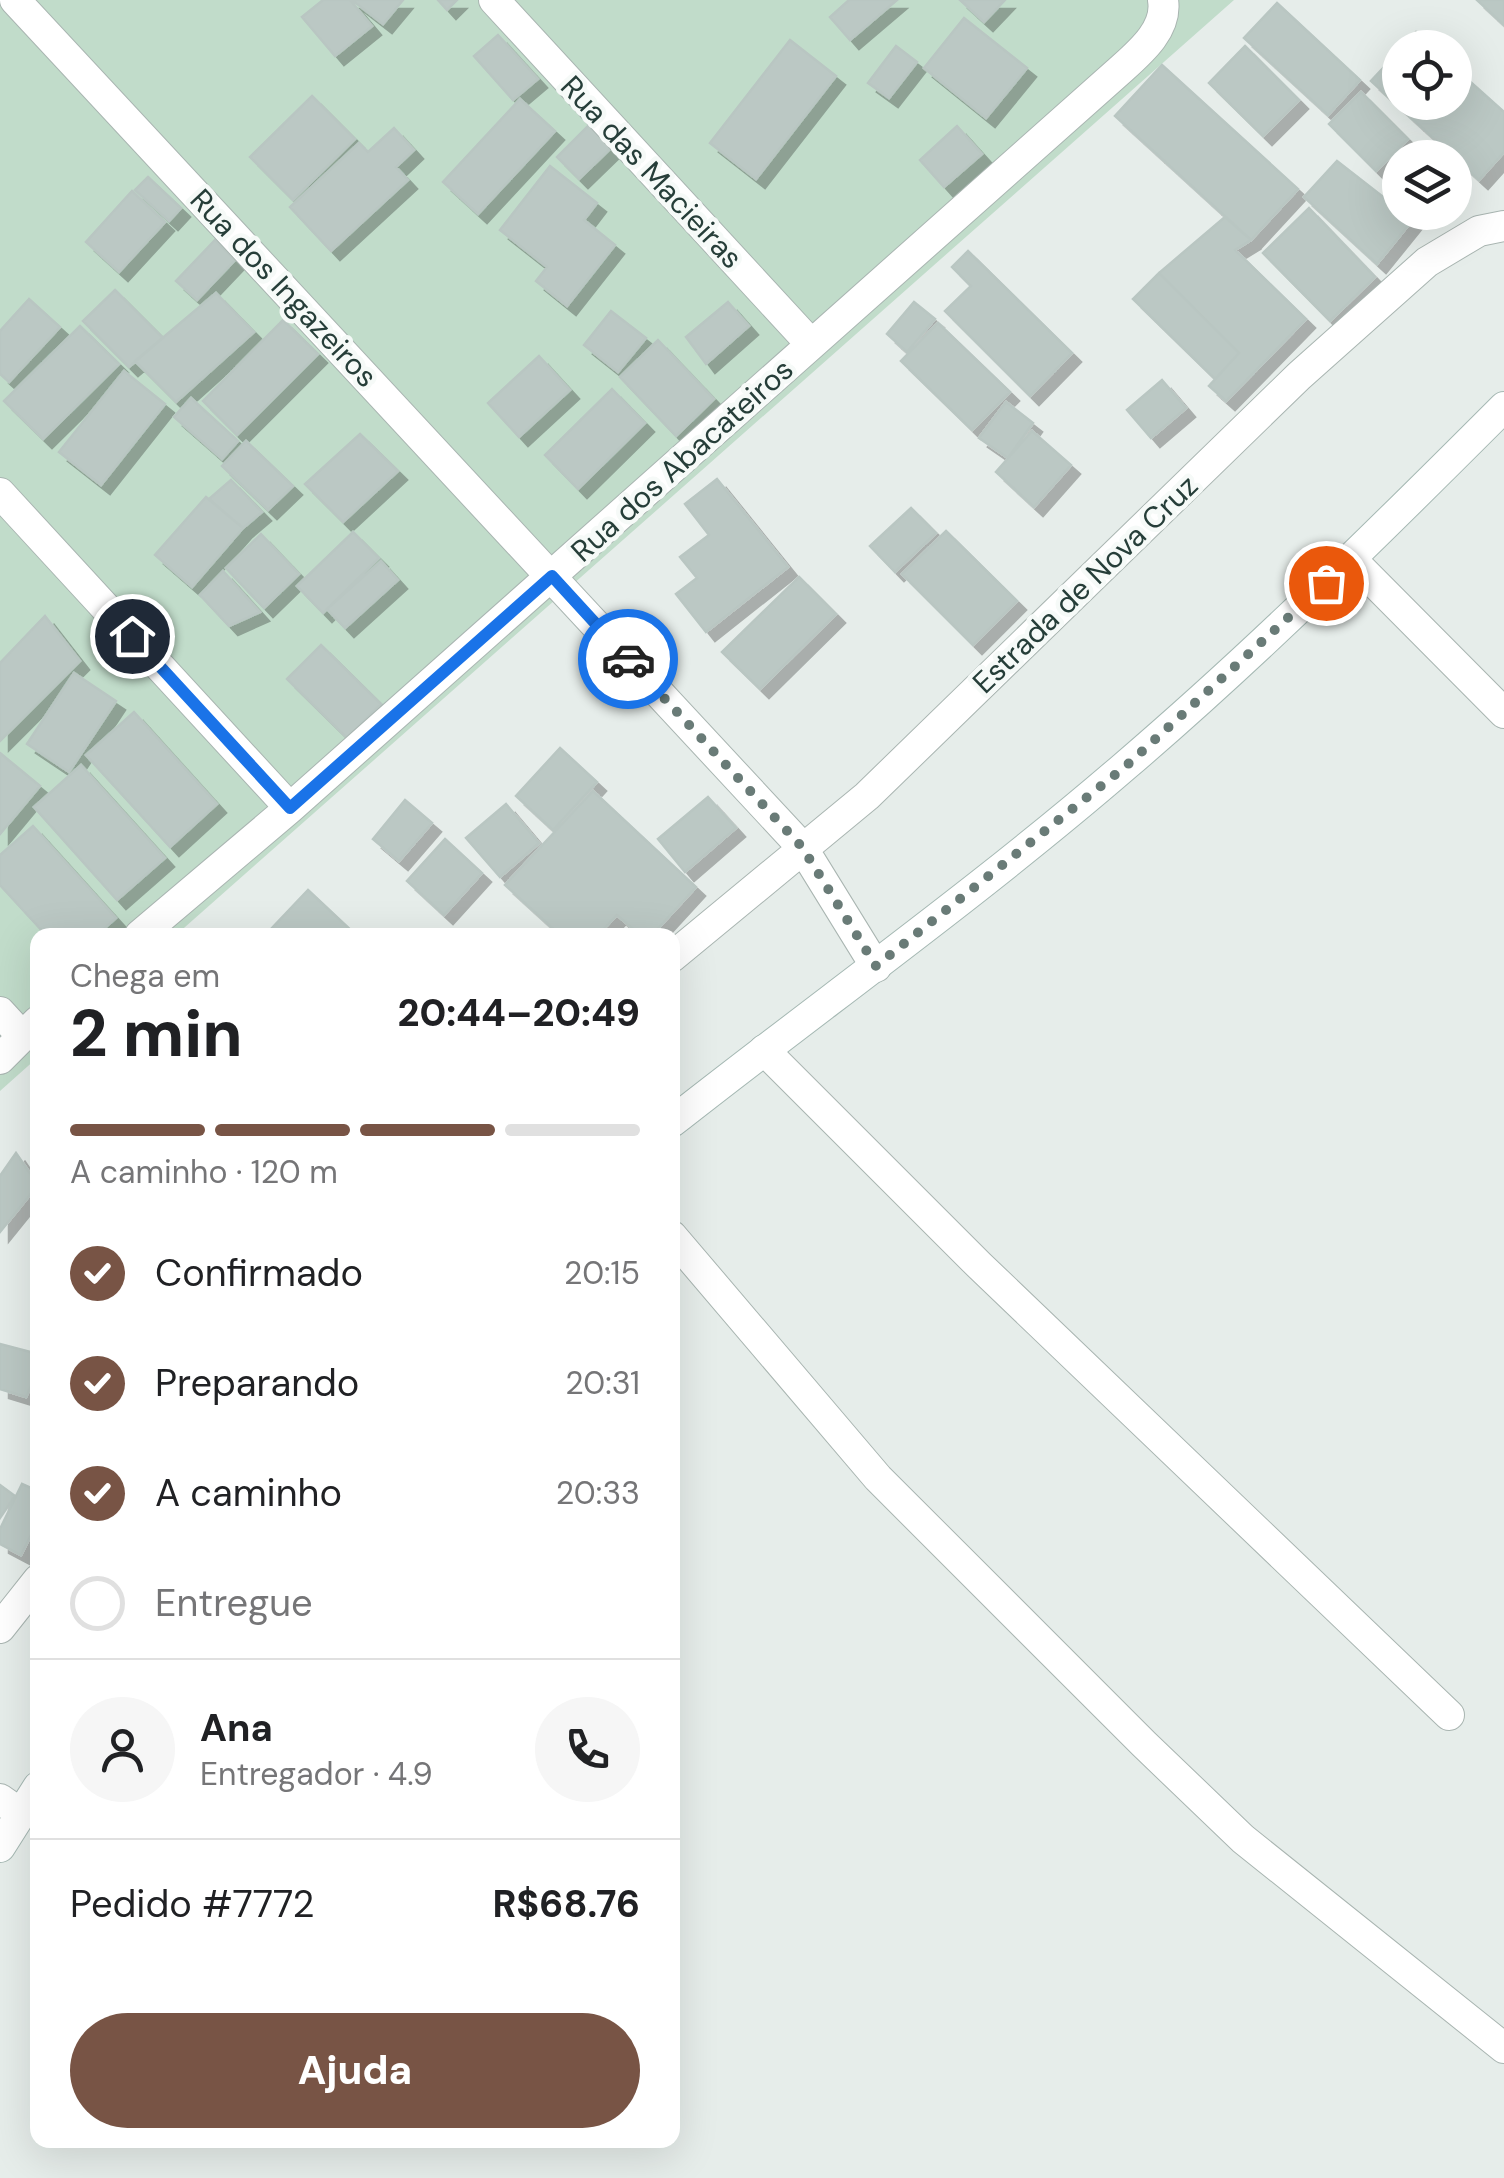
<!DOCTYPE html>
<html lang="pt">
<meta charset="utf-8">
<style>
:root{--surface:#fff;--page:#f6f6f6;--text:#202124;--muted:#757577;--line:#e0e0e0;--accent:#785445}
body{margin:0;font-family:"DM Sans",sans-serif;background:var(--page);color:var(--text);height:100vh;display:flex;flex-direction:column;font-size:38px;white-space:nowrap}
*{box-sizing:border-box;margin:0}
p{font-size:32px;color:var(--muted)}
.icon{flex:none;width:55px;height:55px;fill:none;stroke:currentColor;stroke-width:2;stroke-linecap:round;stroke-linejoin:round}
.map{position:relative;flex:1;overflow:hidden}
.side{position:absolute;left:30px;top:928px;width:650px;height:1220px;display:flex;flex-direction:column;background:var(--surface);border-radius:20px;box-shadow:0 10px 40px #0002}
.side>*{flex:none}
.fabs{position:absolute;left:1382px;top:30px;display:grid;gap:20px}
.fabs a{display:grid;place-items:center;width:90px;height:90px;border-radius:50%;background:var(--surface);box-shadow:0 10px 40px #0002;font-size:50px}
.pin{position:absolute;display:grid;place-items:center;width:85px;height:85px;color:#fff;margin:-42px;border:5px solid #fff;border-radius:50%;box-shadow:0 2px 10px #0007}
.courier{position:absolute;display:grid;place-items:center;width:100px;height:100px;margin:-50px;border:8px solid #1a73e8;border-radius:50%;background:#fff;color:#222;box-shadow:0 2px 12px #0007}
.headline em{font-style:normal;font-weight:800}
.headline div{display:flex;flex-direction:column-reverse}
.headline{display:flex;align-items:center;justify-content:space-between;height:170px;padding:0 40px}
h1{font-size:65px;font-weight:800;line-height:75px}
.bar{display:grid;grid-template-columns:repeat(4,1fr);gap:15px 10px;align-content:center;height:120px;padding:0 40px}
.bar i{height:12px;border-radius:8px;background:var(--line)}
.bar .on{background:var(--accent)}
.bar p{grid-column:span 4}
.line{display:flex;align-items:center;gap:25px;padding:0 40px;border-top:2px solid var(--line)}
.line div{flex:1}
.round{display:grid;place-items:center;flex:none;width:105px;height:105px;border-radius:52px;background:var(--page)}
ol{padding:0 40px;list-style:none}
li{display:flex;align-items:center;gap:30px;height:110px}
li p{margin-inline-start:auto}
li .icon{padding:10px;border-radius:50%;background:var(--accent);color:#fff;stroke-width:4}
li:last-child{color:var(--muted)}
li i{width:55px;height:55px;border:5px solid var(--line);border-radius:50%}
.cta{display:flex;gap:20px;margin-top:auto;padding:20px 40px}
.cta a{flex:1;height:115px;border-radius:60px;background:var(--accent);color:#fff;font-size:40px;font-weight:800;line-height:115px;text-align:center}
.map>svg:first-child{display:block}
</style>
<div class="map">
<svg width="1504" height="2178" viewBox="0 0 1504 2178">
<defs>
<filter id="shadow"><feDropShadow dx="9" dy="9" stdDeviation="0" flood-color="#0004"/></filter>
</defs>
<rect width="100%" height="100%" fill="#e6edea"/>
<path fill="#c1dcca" d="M0 0H1234L176 935H38L37 1058 0 1091Z"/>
<path fill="#bbc8c4" stroke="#b9c6c2" stroke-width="2.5" filter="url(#shadow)" d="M323 0H350L372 26 335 56 302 17Z
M352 0H403L383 24Z
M438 0H457L447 10Z
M849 0H897L850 40 830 17Z
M960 0H1005L984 22Z
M1477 0H1504V25Z
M1277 3 1360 80 1328 115 1244 38Z
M964 18 1027 68 986 118 924 68Z
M1416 32 1433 48H1402Z
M498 35 538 79 513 100 474 56Z
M790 40 836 76 756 179 710 143Z
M896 46 917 62 889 98 868 83Z
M1245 46 1299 100 1263 136 1209 83Z
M1400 50V102H1455V68L1504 112V152L1479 180 1371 81Z
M1162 65 1298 189 1251 240 1115 116Z
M1361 92 1408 139 1376 171 1329 124Z
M312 96 355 139 293 200 250 157Z
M520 99 555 131 478 214 443 182Z
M589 125 611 148 579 179 557 157Z
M957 126 982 154 944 187 920 160Z
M394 128 414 150 396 167 408 180 331 251 290 207 359 143 368 152Z
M1337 161 1396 207 1400 202V212H1419L1377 264 1304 197Z
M550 166 597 203 584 220 615 245 567 306 536 281 547 267 500 230Z
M148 177 181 208 169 221 135 190Z
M132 191 165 222 119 272 86 242Z
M1309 208 1375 277 1330 321 1263 253Z
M1225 217 1251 240 1235 250 1306 319 1226 401 1209 386 1239 353 1159 273Z
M215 240 235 260 197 300 176 281Z
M968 251 1072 353 1030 396 945 311 971 286 952 267Z
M1159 273 1239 353 1215 379 1133 299Z
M115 290 163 338 129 367 83 321Z
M216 293 254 332 176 402 135 361Z
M29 299 60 327 9 382 0 374V331Z
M728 302 749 326 706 364 686 337Z
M914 302 935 319 907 352 887 334Z
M611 311 646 338 618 372 584 345Z
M283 320 318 354 237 435 203 401Z
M938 323 1010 392 972 430 901 361Z
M80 326 119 364 43 439 4 401Z
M658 340 714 399 676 436 620 377Z
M539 356 570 390 519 437 488 403Z
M124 371 165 404 101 485 59 452Z
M1162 380 1186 408 1151 438 1127 410Z
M612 389 645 423 578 489 545 455Z
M191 398 238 441 222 459 174 417Z
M1006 402 1033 423 1008 458 979 438Z
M1032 431 1071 465 1034 507 996 472Z
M360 434 398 471 343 522 305 484Z
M246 441 293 486 268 510 222 466Z
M717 479 788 567 706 632 676 594 697 578 680 557 709 535 685 504Z
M231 480 262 512 243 528 209 499Z
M206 497 243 528 192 587 155 555Z
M911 508 936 533 895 572 870 546Z
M946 531 1017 601 973 645 902 574Z
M353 532 379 558 323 613 297 586Z
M261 534 299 574 264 608 226 568Z
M381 561 398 580 345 628 327 609Z
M223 571 260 612 229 626 200 595Z
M799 577 836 614 760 689 722 652Z
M45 616 80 661 0 741V663Z
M321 645 381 704 347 738 287 679Z
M74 673 116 701 69 772 27 744Z
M134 712 217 804 170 847 86 755Z
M560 748 597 782 553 830 516 796Z
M0 753 40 786 0 834Z
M81 765 165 858 117 900 34 807Z
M593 791 696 887 652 935H640L617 915 598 935H560L505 885Z
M708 797 736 828 685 872 658 839Z
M405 800 432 823 399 861 373 839Z
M506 804 539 843 500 877 466 838Z
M33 826 116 918 97 935H46L0 885V855Z
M445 839 482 873 444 915 407 881Z
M308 890 356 935H279L272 928Z
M16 1153 38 1185 0 1232V1176Z
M0 1344 38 1354V1371L26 1397 0 1389Z
M22 1484 38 1491V1521L21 1555 0 1544V1529Z
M0 1485 15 1496 0 1518Z"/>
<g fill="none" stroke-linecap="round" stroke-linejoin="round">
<defs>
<path id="street" d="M15 0 802 847 876 967
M494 0 811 344
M0 493 290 808
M1351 559 1504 713
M140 935 290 808 1118 72C1138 54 1168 30 1163 0
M672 957 867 796 1299 376 1427 262 1479 231 1504 226
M0 1012 21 1035
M764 1050 979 1265 1449 1715
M0 1059 38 1021
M672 1236 878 1478 1144 1744 1243 1839 1504 2048
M0 1628 38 1580
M0 1799 20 1813"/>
<path id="secondary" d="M672 1122C823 1003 979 892 1125 766 1257 653 1381 530 1504 407
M0 1847 38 1787"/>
</defs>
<use href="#street" stroke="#a9b5b1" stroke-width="32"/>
<use href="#secondary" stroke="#a5b8b3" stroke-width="32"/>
<use href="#street" stroke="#fff" stroke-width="30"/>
<use href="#secondary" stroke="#fff" stroke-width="30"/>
</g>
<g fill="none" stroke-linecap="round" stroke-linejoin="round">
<path stroke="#697b77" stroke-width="10" stroke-dasharray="0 18" d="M628 659 802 847 876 966 1126 766 1326 583"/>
<path stroke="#1a73e8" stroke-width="12" d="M132 636 290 808 552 576 628 659"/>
</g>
<g text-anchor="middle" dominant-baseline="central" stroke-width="9" stroke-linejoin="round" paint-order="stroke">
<g font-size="30" fill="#263e39" stroke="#f6faf8">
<text transform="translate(652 172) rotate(47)">Rua das Macieiras</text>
<text transform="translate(284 288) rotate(47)">Rua dos Ingazeiros</text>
<text transform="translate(682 460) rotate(-42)">Rua dos Abacateiros</text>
<text transform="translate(1085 584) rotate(-44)">Estrada de Nova Cruz</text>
</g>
</g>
</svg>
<div class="fabs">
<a><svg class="icon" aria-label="locate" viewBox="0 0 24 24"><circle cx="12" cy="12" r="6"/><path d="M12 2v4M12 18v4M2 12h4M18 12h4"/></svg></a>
<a><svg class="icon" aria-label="layers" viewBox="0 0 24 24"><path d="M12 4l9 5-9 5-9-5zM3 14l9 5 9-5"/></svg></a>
</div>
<div class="pin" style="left:1326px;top:583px;background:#ea580c"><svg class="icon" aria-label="bag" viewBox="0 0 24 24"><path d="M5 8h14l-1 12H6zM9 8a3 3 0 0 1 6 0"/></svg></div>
<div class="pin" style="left:132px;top:636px;background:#1f2937"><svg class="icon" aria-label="home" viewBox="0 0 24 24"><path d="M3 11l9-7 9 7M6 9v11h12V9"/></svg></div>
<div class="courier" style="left:628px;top:659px"><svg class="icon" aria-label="car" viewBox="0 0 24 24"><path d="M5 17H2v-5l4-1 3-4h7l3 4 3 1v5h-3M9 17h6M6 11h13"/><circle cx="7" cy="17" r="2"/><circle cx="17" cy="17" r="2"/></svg></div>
<section class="side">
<div class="headline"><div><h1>2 min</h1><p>Chega em</p></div><em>20:44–20:49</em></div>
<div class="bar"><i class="on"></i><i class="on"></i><i class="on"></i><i></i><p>A caminho · 120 m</p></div>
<ol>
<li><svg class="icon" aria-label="check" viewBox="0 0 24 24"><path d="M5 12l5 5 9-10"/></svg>Confirmado<p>20:15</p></li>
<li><svg class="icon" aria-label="check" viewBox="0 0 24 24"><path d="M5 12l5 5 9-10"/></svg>Preparando<p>20:31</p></li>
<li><svg class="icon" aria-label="check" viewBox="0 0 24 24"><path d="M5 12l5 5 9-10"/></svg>A caminho<p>20:33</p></li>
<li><i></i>Entregue</li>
</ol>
<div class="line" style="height:180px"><a class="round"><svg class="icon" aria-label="person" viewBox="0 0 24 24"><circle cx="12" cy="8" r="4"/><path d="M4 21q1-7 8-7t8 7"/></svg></a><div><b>Ana</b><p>Entregador · 4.9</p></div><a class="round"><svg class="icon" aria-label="phone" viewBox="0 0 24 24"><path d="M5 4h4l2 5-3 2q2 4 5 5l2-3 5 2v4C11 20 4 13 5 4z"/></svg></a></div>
<div class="line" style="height:130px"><div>Pedido #7772</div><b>R$68.76</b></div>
<div class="cta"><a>Ajuda</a></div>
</section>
</div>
